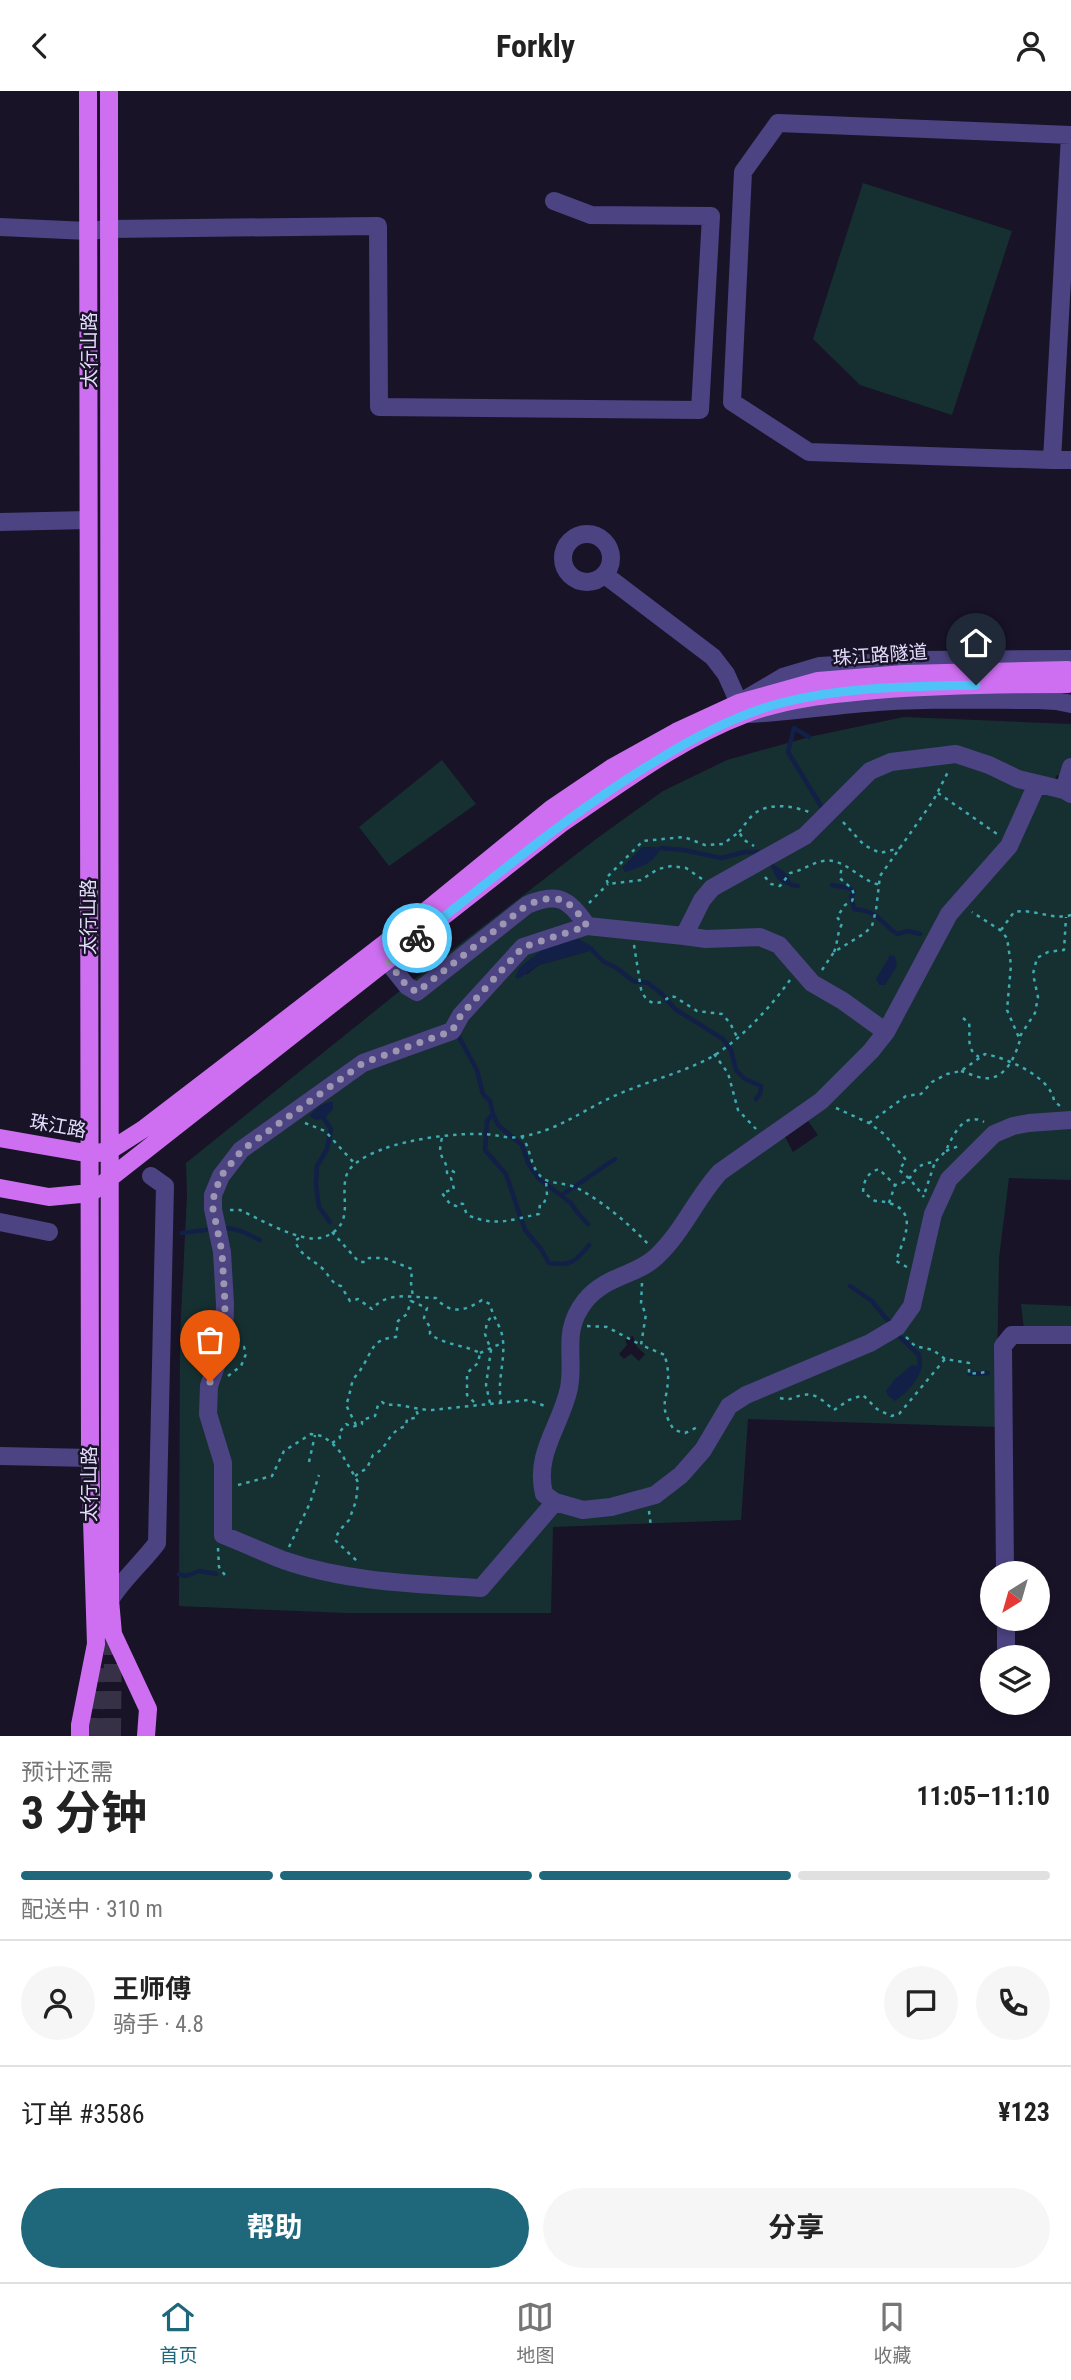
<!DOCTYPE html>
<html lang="zh">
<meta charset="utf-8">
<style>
:root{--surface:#fff;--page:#f6f6f6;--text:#222;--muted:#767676;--line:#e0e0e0;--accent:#1f687c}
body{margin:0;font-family:"Roboto Condensed","Noto Sans SC",sans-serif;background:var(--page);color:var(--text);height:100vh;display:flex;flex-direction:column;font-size:26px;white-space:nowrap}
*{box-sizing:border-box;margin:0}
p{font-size:23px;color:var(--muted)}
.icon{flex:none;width:38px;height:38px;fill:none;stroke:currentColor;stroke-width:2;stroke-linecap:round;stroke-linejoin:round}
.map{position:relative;height:1645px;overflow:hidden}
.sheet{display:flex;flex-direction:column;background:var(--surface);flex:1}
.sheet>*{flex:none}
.needle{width:46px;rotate:217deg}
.controls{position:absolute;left:980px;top:1470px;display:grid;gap:14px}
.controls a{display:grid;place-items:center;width:70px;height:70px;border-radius:50%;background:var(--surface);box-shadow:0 4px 10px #0003;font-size:35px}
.pin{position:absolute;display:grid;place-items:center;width:60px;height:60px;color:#fff;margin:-72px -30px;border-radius:50% 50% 50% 0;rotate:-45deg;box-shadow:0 0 7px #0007}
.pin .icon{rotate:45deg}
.courier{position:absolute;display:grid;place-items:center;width:70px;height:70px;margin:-35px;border:5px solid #4fc3f7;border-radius:50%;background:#fff;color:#222;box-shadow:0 2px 9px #0007}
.overview em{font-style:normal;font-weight:700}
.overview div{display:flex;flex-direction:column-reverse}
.overview{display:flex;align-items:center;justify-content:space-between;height:119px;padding:0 21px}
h1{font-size:46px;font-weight:700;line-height:52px}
.bar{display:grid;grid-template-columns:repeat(4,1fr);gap:10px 7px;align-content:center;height:84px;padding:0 21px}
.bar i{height:9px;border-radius:5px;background:var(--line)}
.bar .selected{background:var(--accent)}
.bar p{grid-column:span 4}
.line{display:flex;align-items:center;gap:18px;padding:0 21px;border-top:2px solid var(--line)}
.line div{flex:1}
.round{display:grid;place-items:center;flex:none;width:74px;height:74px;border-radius:37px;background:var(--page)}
.action{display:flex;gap:14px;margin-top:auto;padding:14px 21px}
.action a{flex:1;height:80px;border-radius:42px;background:var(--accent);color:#fff;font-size:28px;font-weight:700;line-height:80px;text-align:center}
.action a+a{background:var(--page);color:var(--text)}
header{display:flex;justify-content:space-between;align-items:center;height:91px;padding:0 21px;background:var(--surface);font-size:32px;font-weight:700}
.tabs{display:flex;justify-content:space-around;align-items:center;height:98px;border-top:2px solid var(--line);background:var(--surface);font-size:19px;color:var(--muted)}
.tabs a{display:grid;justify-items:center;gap:4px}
.tabs .selected{color:var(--accent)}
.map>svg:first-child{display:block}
</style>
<header><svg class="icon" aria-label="back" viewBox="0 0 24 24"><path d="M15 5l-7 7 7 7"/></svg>Forkly<svg class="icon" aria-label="person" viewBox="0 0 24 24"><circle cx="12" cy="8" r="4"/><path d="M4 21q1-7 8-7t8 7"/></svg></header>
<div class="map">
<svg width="1071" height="1645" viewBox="0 0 1071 1645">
<rect width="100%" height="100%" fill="#191328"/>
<path fill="#163031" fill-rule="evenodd" d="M863 92 1012 140 952 324 860 294 813 248Z
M904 626 1071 633V668L1061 685 1057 684 1051 697 1071 710V1089L1009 1087 999 1167 996 1336 748 1328 741 1429 553 1436 551 1522H347L179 1515 180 1245 187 1104 186 1072 416 887 596 748 663 700 727 669 809 646ZM643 756 661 757 622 777ZM551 852 589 860 539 874 526 884 535 866ZM808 1030 818 1044 793 1061 785 1046ZM633 1245 637 1256 645 1263 639 1270 631 1263 624 1268 619 1263 627 1254 625 1248Z
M442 669 476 713 389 775 359 736Z
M1021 1213 1071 1215V1238L1024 1239Z"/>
<path fill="#122047" d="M643 756 661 757C653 773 641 776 625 781L622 777Z
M769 772C778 774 790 784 792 794L788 795 777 788Z
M579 848 593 856 589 860 539 874 518 888 515 886 519 877 551 852Z
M890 864 895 865 897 875 885 894H879L876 888Z
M329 1011H333V1018L324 1028 316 1029 309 1025 319 1015Z
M912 1274 922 1276C917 1291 908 1301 895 1310L888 1305 886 1300 895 1288Z"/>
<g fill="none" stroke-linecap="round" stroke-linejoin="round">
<path stroke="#122047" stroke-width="4.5" d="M809 646 794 637 788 661 821 715
M661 757 684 759 721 767 745 761H758L761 764
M792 794 798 795
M832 794 849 797 854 801 851 805 854 818C881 821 878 830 897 843L908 840 920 843
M591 858 604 871 617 877 633 890 648 892 662 903 675 918 723 948 731 959 736 979 745 988 761 995 760 1003 756 1008
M455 942 459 946 477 979 483 1003 490 1010 493 1023 487 1030 485 1059 506 1083 525 1139 541 1158 549 1172C570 1175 576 1171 589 1154
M493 1023 498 1034 522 1054 528 1072 538 1087 571 1112 577 1121 588 1133
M324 1028 331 1038 327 1058 317 1075 316 1094 319 1116 330 1131
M562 1104 615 1068
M228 1137 241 1140 260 1149
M182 1142 206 1139
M850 1195 872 1210 889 1231
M898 1244 919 1264 920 1275
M969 1283 988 1282
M179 1483 186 1485 199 1480 216 1483"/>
<path stroke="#373148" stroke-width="18" stroke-dasharray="18 9" stroke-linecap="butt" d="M95 1645 96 1577
M112 1645 113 1543"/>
<path stroke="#3dabb0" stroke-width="2.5" stroke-dasharray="3.5 5" stroke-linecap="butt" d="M938 702 997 743
M843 731 864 754 880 762 900 757
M739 741C744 735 748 728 754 723 769 711 793 715 809 721
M765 786 771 793 780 795 790 782C802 780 811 772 823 770 844 766 860 790 880 794
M702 788 686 777 672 775 658 778 641 789 608 793 606 787 643 750 684 746 705 754 723 753 739 741 744 749 754 755
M589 812 608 793
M1001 839 1014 821C1033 817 1054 830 1071 824
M634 854 641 898C646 914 659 916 670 905L675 906 697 920 722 923 730 932 737 946
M834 861C838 851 837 842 842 833L837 826 845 814 852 810C857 797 848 796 840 787L842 774
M822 879 834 861 865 842 872 835 876 819 880 785 933 710 949 679
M963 927 969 932C971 946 965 958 979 966
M1020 945 1035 922 1038 906 1033 883 1037 867 1048 861 1064 859 1066 826
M714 963 728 982 738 1019 756 1038
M961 980C968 982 976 986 983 987 1005 990 1015 966 1020 949L1007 919 1011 874 1007 847 1000 839 972 821
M836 1017 869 1032 884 1043 906 1069 899 1079 910 1088 924 1106
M305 1032 325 1040 355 1073
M869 1032 906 1005 921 1003 932 991 947 983 961 980 985 963C1007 967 1051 986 1054 1010L1060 1015
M521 1045C532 1057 529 1078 544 1088 552 1093 565 1092 575 1096 601 1109 628 1132 648 1153
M442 1047C436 1069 447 1065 447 1082L451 1079 454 1081 451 1087 454 1098 442 1102 450 1113 456 1115 458 1112 463 1113 467 1124C497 1136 509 1129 539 1123L540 1113 544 1112 547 1104 546 1090
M946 1060 961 1054
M925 1101 935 1071
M889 1112 895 1094
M230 1119H240C260 1128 303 1154 324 1146 356 1134 340 1107 346 1086 349 1072 370 1063 383 1058 410 1048 454 1042 483 1043 496 1043 506 1048 519 1046 557 1040 578 1022 612 1006 642 992 675 984 706 969 737 953 770 917 790 889
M332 1141 359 1171H366L369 1167H384L412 1178 411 1192 413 1206
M299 1147 295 1150C301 1166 313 1168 324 1179 330 1186 331 1192 341 1195L350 1210 358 1208 372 1218C388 1199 414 1207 436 1207 450 1224 466 1220 482 1209L490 1213C493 1227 502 1236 503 1250 505 1271 497 1290 501 1311
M907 1176 896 1170C902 1151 919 1123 892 1113 886 1111 882 1110 875 1110L863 1101C864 1089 867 1082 879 1078L895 1094C919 1090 907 1073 935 1071 939 1067 944 1063 947 1057 954 1043 964 1020 984 1031
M642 1192 641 1213 646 1223 641 1254 665 1264C666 1271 669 1280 668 1288 667 1313 658 1313 674 1339L685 1342 700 1335
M411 1210 427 1217 424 1227 430 1236V1243C444 1254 465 1254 480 1262L478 1272 467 1282V1304L476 1313
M587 1235 607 1236 641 1254
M906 1246 915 1255 933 1259 945 1268 969 1272V1283L987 1281
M480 1262 502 1252
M228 1285 241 1275 246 1263 244 1256 238 1255
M780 1307C793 1310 791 1306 803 1304 816 1301 825 1312 834 1319L849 1309 863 1304 877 1318 891 1325 899 1323 945 1268
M490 1312 486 1294 491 1259 485 1243 487 1231 492 1225
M356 1334 346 1314C349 1307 350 1300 352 1292 353 1287 358 1283 361 1278 373 1260 371 1248 396 1246L398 1230 407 1223 411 1209
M332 1352 340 1347 339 1342 346 1333 352 1336 362 1333V1329L375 1325 378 1314 382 1311 386 1314C401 1312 415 1319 432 1319L528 1309 548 1316
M309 1371 315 1344
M355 1385 367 1377 373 1364C390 1356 386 1341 406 1335L407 1328 415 1327 418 1324 416 1319
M238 1394 272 1385 284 1360 311 1343 322 1345 332 1352 341 1362 358 1391 356 1410 349 1429 339 1440 335 1449 357 1470
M649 1420 651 1436
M289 1456 310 1412 319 1384
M218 1457 219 1476 227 1487"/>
<path stroke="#4c4382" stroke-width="18" d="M0 136 88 140 109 138 378 135 379 316 700 319 711 125 591 124 554 110
M1052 369 1070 44 778 32 743 81 732 311 809 361 1052 369H1071
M0 431 88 429
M563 467a24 24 0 1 1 48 0a24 24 0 1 1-48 0Z
M605 484 713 566 726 583 744 623C785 622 825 615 866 612 923 607 981 609 1038 609L1056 610 1071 613
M749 606 783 586 820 575 921 569 1071 568
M1071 676 1064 699 1071 703
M1064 699 1018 688 989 674 956 663 891 671 870 680 805 745 712 797 702 809 684 845 587 835 523 856 461 924 452 940 363 972 241 1059 221 1085 213 1104V1118L222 1161 225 1213 224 1252 209 1295 208 1323 223 1372V1444C243 1452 263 1461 283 1469 346 1491 415 1493 481 1497L555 1411 583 1419 611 1416 655 1404 681 1384 703 1359 729 1315 746 1304 870 1252 897 1236 912 1215 933 1123 949 1088 994 1043 1013 1035 1029 1032 1071 1029
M684 845 706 848 760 846 779 854 812 892 843 910 886 941
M387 870 407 895 417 901 527 814C557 801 569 807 587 835
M0 1131 49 1141
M0 1365 90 1367
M555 1411 544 1403C534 1362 561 1335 569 1297 575 1264 561 1241 585 1210 606 1184 636 1185 656 1166 683 1141 696 1107 720 1081L821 1010 871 960 886 941 949 823 1009 755 1037 693
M1005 1482 1003 1255 1012 1244H1071
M110 1509C123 1488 142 1472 157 1452L165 1095 151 1085
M1006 1528V1559"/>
<path stroke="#ce6ff1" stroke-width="18" d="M109 0 110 1509 113 1543 148 1618 146 1645
M0 1047 91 1063 109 1060 145 1037 222 978 415 829 551 718 613 676 676 641 739 612 818 590 904 583 1068 579
M0 1097 49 1106 91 1102 562 732C620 693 679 648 745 623 787 607 831 603 876 599 940 594 1004 593 1068 593
M80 1645V1634L96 1553 90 1367 88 0"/>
</g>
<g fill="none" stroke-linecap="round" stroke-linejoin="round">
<path stroke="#9d96b2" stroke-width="7" stroke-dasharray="0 12.6" d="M210 1291 224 1252 225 1213 222 1161 213 1118 214 1104 221 1085 242 1059 363 972 452 940 461 924 523 856 587 835C569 807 558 801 527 814L417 901 407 895 387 870 417 847"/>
<path stroke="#4fc3f7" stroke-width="9" d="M417 847C495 786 571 721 656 670 695 646 736 624 781 612 844 595 912 596 976 594"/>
</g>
<g text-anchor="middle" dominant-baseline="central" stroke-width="5" stroke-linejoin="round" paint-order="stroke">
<g font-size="19" fill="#e4ddfc" stroke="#191328">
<text transform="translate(89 259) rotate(-90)">太行山路</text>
<text transform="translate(880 564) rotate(-4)">珠江路隧道</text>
<text transform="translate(88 826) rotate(-90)">太行山路</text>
<text transform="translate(58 1035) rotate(10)">珠江路</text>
<text transform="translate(89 1393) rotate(-90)">太行山路</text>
</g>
</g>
</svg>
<div class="controls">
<a><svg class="needle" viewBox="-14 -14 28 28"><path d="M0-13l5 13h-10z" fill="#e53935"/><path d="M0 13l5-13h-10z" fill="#767676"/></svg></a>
<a><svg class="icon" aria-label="layers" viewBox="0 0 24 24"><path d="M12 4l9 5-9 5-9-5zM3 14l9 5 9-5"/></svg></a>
</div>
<div class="pin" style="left:210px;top:1291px;background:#ea580c"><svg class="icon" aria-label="bag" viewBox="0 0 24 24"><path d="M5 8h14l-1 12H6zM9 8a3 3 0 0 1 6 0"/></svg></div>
<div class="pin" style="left:976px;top:594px;background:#1f2937"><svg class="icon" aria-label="home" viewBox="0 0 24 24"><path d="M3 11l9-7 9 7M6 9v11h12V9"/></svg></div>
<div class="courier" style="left:417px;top:847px"><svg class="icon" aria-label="bike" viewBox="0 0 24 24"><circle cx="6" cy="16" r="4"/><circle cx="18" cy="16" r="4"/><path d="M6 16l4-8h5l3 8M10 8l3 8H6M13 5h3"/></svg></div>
</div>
<section class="sheet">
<div class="overview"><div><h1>3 分钟</h1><p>预计还需</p></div><em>11:05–11:10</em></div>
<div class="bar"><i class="selected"></i><i class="selected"></i><i class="selected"></i><i></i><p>配送中 · 310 m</p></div>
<div class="line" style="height:126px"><a class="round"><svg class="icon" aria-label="person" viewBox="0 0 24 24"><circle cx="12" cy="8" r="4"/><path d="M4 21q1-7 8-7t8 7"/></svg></a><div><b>王师傅</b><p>骑手 · 4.8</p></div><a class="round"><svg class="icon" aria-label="chat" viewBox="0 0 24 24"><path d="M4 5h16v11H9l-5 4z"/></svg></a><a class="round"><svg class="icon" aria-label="phone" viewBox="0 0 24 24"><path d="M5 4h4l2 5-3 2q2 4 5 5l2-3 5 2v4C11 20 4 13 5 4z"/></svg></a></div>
<div class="line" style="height:91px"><div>订单 #3586</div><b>¥123</b></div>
<div class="action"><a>帮助</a><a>分享</a></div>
</section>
<nav class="tabs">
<a class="selected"><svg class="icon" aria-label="home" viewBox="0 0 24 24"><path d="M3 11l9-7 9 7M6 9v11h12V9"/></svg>首页</a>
<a><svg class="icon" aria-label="map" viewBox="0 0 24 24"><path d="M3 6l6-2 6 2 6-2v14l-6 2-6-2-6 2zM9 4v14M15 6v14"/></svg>地图</a>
<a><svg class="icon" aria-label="saved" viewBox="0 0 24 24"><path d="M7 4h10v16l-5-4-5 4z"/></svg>收藏</a>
</nav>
